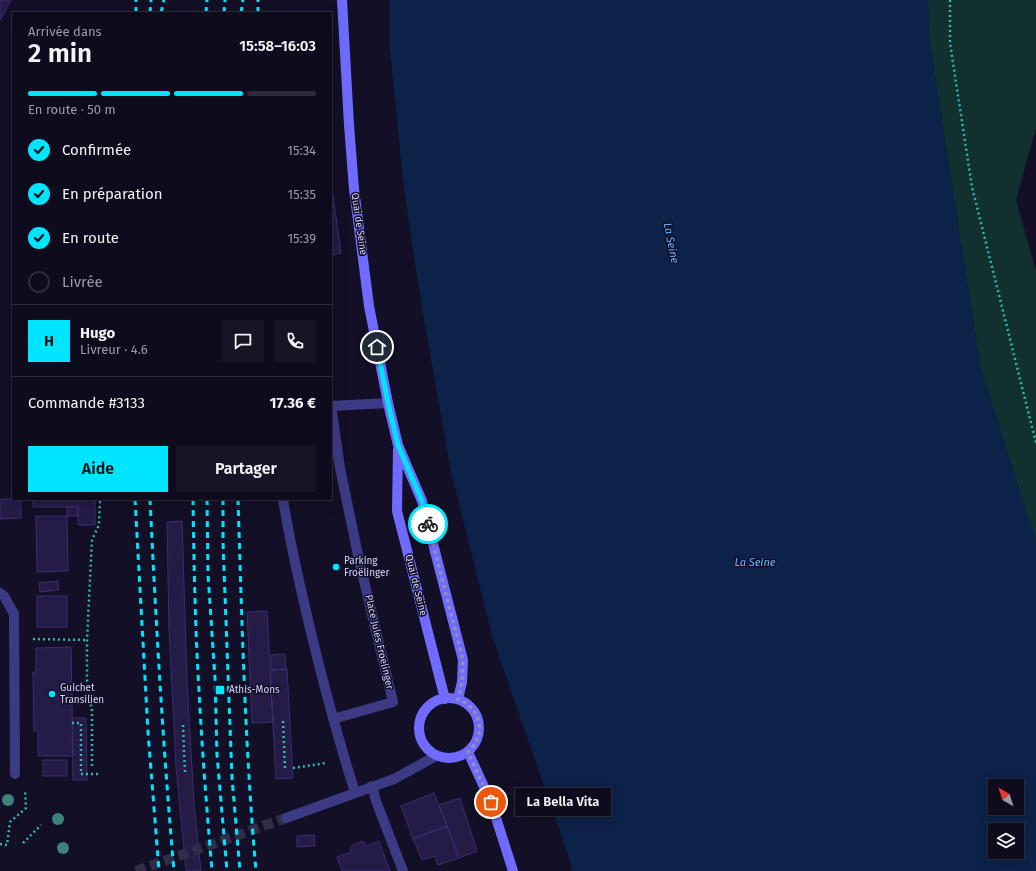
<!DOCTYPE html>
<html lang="fr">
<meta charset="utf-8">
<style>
:root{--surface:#0e0b1c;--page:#171425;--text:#f1f3f6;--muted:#9b9ba3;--line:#2e2b3b;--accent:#00e5ff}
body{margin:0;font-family:"Fira Sans",sans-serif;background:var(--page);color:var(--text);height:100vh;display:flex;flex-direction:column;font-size:15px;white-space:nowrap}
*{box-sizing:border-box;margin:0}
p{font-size:13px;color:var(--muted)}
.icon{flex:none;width:22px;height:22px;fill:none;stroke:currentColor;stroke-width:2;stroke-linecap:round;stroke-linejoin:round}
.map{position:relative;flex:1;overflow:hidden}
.sheet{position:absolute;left:12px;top:12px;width:320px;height:488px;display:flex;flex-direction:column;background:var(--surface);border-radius:0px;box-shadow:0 4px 16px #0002,0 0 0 1px var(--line)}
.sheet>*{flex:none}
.needle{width:26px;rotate:321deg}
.tools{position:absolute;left:988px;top:779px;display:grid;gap:8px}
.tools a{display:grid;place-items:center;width:36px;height:36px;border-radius:0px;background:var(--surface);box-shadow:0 4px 16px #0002,0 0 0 1px var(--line);font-size:20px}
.pin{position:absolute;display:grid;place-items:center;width:34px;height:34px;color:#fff;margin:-17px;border:2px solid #fff;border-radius:50%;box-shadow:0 1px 4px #0007}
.courier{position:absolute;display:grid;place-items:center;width:40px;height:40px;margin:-20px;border:3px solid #00e5ff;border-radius:50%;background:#fff;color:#222;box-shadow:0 1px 5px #0007}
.bubble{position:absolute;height:28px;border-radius:0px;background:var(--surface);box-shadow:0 4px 16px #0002,0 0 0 1px var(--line);font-size:13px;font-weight:600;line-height:28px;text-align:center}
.headline em{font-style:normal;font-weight:600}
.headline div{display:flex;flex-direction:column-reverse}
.headline{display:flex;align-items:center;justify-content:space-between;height:68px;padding:0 16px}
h1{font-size:26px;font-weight:600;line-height:30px}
.bar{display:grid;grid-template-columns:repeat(4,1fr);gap:6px 4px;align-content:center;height:48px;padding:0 16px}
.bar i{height:5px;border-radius:3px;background:var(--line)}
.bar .selected{background:var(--accent)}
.bar p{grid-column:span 4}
.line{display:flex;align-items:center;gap:10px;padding:0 16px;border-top:1px solid var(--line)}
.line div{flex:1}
.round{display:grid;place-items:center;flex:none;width:42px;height:42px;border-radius:0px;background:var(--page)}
ol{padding:0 16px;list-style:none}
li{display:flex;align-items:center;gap:12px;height:44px}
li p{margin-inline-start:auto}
li .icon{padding:4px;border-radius:50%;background:var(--accent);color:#111;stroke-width:4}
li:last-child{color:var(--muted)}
li i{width:22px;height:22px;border:2px solid var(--line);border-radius:50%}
.action{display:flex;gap:8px;margin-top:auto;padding:8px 16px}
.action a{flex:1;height:46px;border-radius:0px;background:var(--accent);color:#111;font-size:16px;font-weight:600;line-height:46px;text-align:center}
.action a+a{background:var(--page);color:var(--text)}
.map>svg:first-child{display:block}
</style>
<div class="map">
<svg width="1036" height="871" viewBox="0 0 1036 871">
<rect width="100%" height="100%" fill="#130f26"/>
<path fill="#12302f" d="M928 0H1036V128L1016 200 1036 271V541L981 371 929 38Z"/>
<path fill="#0c2248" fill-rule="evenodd" d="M389 0H928L929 38 981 371 1036 541V871H572L568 855 493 639 451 472 421 302 403 182 390 49ZM995 786H1017V808H995ZM995 830H1017V852H995Z"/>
<path fill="#241b47" stroke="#3b2d73" d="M0 0H11L1 19H0Z
M331 182 341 253 331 255Z
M0 499H21V518L0 519Z
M33 499H95V525H78V507H33Z
M67 507H78V516H67Z
M36 516H67L68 571 37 572Z
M182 521 187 681 194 804 201 871H186L176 766 169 629 167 522Z
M58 581 59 590 40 592 39 583Z
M37 596H67V627H37Z
M267 611 273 722 252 723 247 612Z
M71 647 73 756H38V731H34L33 672H36V648Z
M285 654 286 669 272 670 271 655Z
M287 669 293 778 276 779 270 670Z
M72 718H86L87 780H73Z
M43 760H67V776H43Z
M434 793 447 826 413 839 401 806Z
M460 798 477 851 459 858 439 805Z
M447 826 459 858 438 865 435 856 422 860 413 839Z
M314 835 315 846 297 847V836Z
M362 841 365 843 367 846 379 841 390 871H342L337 857 351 852 350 849 352 846Z"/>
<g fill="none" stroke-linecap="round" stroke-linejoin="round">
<path stroke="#312d47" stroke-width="10" stroke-dasharray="10 5" stroke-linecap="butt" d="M136 871 286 818"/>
<path stroke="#2fb8b0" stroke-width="2.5" stroke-dasharray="2 3" stroke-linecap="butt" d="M950 0V43L972 187 1036 443
M33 639 87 640
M283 721 285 768
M72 723H81V774H98
M183 725 185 772
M92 766V710L87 688V640L92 540 99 525 100 499
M293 768 326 763
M23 843 41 825
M0 844 7 845 10 822 26 808 25 790"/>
<path stroke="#3d3a85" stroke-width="10" d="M331 405 340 468 359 560 393 702 333 719
M331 406 388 403
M283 499C292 556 306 613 320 669 331 711 342 752 355 792
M0 593 4 596 14 614 15 774
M372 786 376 801 403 871"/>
<path stroke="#3d3a85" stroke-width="10" d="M286 818 394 779 436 756"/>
<path stroke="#6f6bff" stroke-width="10" d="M342 0 349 125 354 189 369 306 388 403 398 445 422 501 463 660 462 682 458 699
M398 449 397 511 445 699
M419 728a30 30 0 1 1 60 0a30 30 0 1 1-60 0Z
M468 752 491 802 513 871"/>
<path stroke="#00e5ff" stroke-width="3" stroke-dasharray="6 5" stroke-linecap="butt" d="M136 13V0
M150 13 151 0
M161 13 164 0
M206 13 207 0
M224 13 225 0
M241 13 243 0
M258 13V0
M135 499 148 732 159 871
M150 499C156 623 163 747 174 871
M193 499C194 563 195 626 199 690 202 750 207 811 212 871
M207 499 208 574 215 678 217 755 227 871
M223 499V543L232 778 240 871
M238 499C242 623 245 747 256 871"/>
</g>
<g fill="#3d827b">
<circle cx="8" cy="800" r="6"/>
<circle cx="58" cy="819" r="6"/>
<circle cx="63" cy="848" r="6"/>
</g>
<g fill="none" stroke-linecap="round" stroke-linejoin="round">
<path stroke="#948fb3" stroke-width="4" stroke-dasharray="0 7.2" d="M428 524 463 660 462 682 458 699C461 701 465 702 467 704 478 712 484 729 476 741 474 745 471 749 468 752L491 802"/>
<path stroke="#00e5ff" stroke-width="5" d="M377 347 388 403 398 445 422 501 428 524"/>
</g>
<g fill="#00e5ff" stroke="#130f26" stroke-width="1.5">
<circle cx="336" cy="567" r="4"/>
<rect x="215" y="685" width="10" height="10" rx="2"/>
<circle cx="52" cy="694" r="4"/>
</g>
<g text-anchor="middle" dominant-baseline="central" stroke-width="3" stroke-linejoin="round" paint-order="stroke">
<g font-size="10" fill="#d9d4ff" stroke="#130f26">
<text transform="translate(359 224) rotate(82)">Quai de Seine</text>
<text transform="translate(416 585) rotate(76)">Quai de Seine</text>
<text transform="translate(379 642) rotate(77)">Place Jules Froelinger</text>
</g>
<g font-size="10" fill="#d9d4ff" stroke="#130f26" text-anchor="start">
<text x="344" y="561">Parking<tspan x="344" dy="12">Froëlinger</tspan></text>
<text x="60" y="688">Guichet<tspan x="60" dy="12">Transilien</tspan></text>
<text x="229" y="690">Athis-Mons</text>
</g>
<g font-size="11" font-style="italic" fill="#62b6ff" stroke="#130f26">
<text transform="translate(671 243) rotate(79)">La Seine</text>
<text x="755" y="562">La Seine</text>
</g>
</g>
</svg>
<div class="tools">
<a><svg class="needle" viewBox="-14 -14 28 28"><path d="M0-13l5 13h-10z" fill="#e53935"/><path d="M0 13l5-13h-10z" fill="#9b9ba3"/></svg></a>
<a><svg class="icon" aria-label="layers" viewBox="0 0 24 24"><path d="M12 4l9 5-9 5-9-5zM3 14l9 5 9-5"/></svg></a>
</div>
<div class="pin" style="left:491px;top:802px;background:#ea580c"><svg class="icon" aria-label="bag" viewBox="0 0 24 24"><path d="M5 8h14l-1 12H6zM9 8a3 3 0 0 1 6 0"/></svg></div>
<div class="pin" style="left:377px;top:347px;background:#1f2937"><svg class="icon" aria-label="home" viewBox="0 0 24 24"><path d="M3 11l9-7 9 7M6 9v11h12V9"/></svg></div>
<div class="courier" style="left:428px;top:524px"><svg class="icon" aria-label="bike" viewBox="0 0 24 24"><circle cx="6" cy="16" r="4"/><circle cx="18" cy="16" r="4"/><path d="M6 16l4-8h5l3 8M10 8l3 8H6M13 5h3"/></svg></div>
<div class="bubble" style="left:515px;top:788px;width:96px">La Bella Vita</div>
<section class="sheet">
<div class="headline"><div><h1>2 min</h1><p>Arrivée dans</p></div><em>15:58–16:03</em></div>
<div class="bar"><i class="selected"></i><i class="selected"></i><i class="selected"></i><i></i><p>En route · 50 m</p></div>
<ol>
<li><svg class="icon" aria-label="check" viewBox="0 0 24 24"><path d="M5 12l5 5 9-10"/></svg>Confirmée<p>15:34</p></li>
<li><svg class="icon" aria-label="check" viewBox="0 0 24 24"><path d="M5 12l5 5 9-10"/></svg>En préparation<p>15:35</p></li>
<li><svg class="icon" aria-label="check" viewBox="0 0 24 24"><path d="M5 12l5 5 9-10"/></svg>En route<p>15:39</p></li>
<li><i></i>Livrée</li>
</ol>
<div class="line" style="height:72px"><b class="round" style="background:var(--accent);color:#111">H</b><div><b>Hugo</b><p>Livreur · 4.6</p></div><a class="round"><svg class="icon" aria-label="chat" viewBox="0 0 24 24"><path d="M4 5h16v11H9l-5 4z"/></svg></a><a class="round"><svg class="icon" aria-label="phone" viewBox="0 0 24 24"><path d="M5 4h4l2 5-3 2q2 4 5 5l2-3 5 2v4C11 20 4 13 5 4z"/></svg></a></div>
<div class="line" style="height:52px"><div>Commande #3133</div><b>17.36 €</b></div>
<div class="action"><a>Aide</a><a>Partager</a></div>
</section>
</div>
